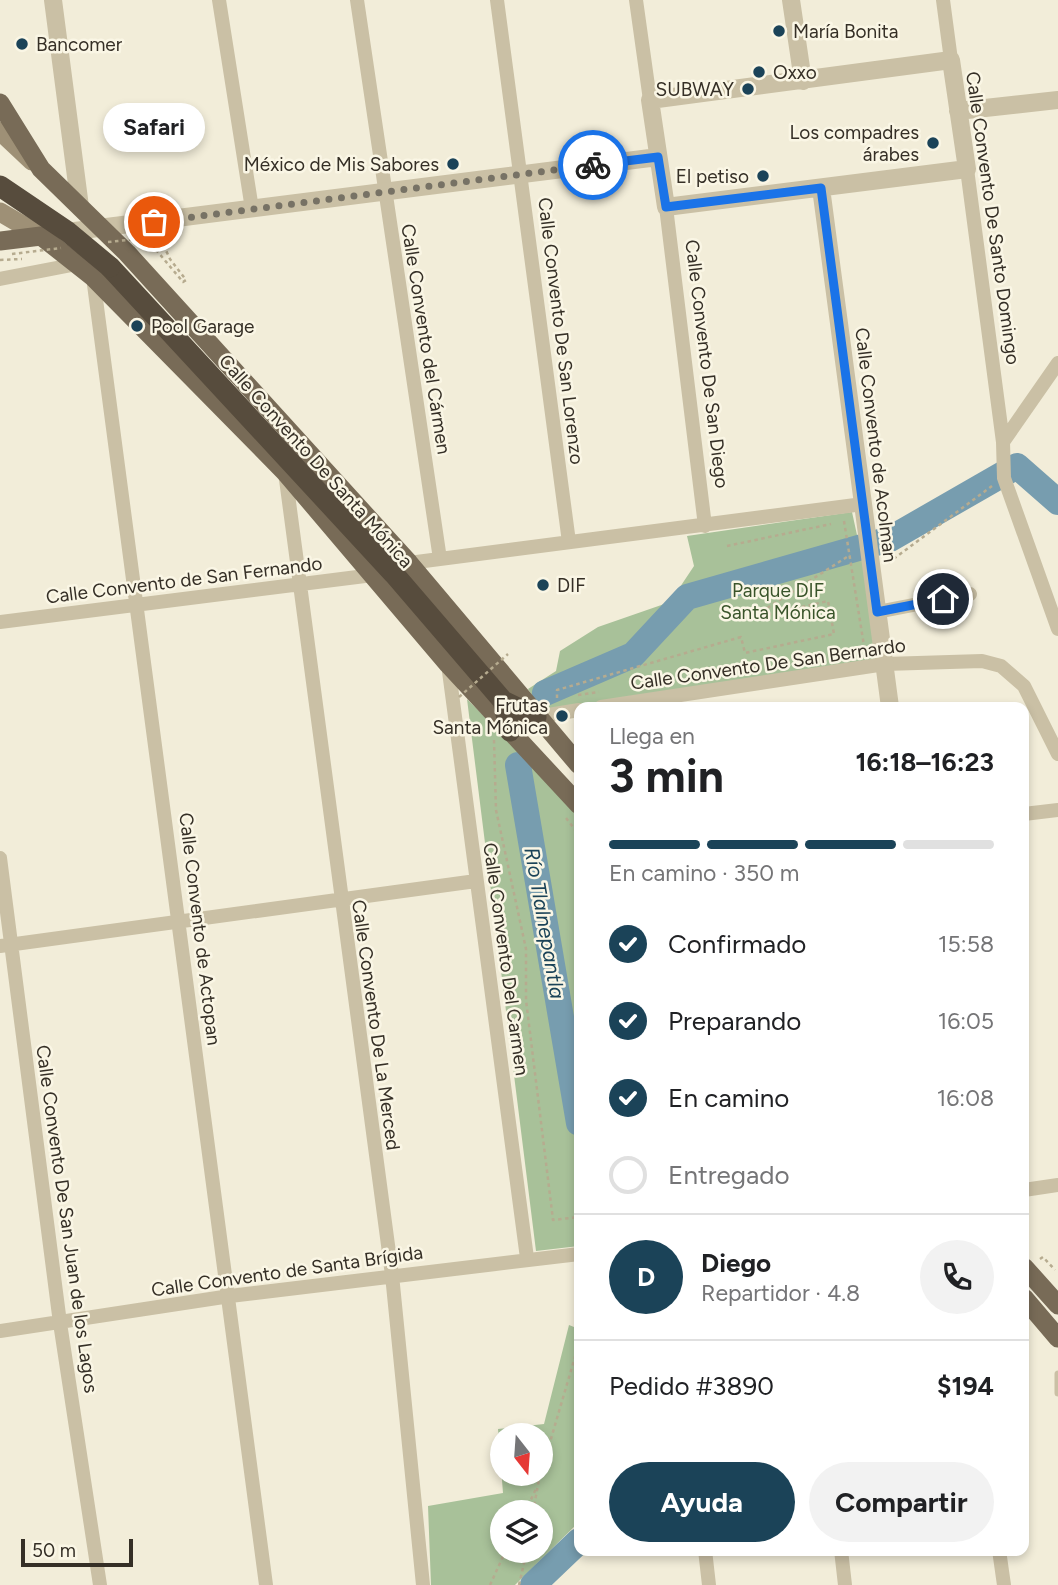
<!DOCTYPE html>
<html lang="es">
<meta charset="utf-8">
<style>
:root{--surface:#fff;--page:#f2f2f2;--text:#202124;--muted:#757577;--line:#e0e0e0;--accent:#1b4358}
body{margin:0;font-family:Figtree,sans-serif;background:var(--page);color:var(--text);height:100vh;display:flex;flex-direction:column;font-size:26px;white-space:nowrap}
*{box-sizing:border-box;margin:0}
p{font-size:23px;color:var(--muted)}
.icon{flex:none;width:38px;height:38px;fill:none;stroke:currentColor;stroke-width:2;stroke-linecap:round;stroke-linejoin:round}
.map{position:relative;flex:1;overflow:hidden}
.panel{position:absolute;left:574px;top:702px;width:455px;height:854px;display:flex;flex-direction:column;background:var(--surface);border-radius:14px;box-shadow:0 4px 10px #0003}
.panel>*{flex:none}
.needle{width:46px;rotate:163deg}
.buttons{position:absolute;left:490px;top:1423px;display:grid;gap:14px}
.buttons a{display:grid;place-items:center;width:63px;height:63px;border-radius:50%;background:var(--surface);box-shadow:0 4px 10px #0003;font-size:35px}
.scale{position:absolute;left:21px;bottom:18px;width:112px;box-sizing:border-box;padding-left:7px;border:4px solid #352f26;border-top:0;font-size:19px;line-height:24px;white-space:nowrap;color:#352f26;-webkit-text-stroke:5px #faf6e5;paint-order:stroke}
.pin{position:absolute;display:grid;place-items:center;width:60px;height:60px;color:#fff;margin:-30px;border:4px solid #fff;border-radius:50%;box-shadow:0 2px 7px #0007}
.courier{position:absolute;display:grid;place-items:center;width:70px;height:70px;margin:-35px;border:5px solid #1a73e8;border-radius:50%;background:#fff;color:#222;box-shadow:0 2px 9px #0007}
.bubble{position:absolute;height:49px;border-radius:24px;background:var(--surface);box-shadow:0 4px 10px #0003;font-size:23px;font-weight:700;line-height:49px;text-align:center}
.overview em{font-style:normal;font-weight:700}
.overview div{display:flex;flex-direction:column-reverse}
.overview{display:flex;align-items:center;justify-content:space-between;height:119px;padding:0 35px}
h1{font-size:46px;font-weight:700;line-height:52px}
.bar{display:grid;grid-template-columns:repeat(4,1fr);gap:10px 7px;align-content:center;height:84px;padding:0 35px}
.bar i{height:9px;border-radius:5px;background:var(--line)}
.bar .on{background:var(--accent)}
.bar p{grid-column:span 4}
.line{display:flex;align-items:center;gap:18px;padding:0 35px;border-top:2px solid var(--line)}
.line div{flex:1}
.round{display:grid;place-items:center;flex:none;width:74px;height:74px;border-radius:37px;background:var(--page)}
ol{padding:0 35px;list-style:none}
li{display:flex;align-items:center;gap:21px;height:77px}
li p{margin-inline-start:auto}
li .icon{padding:7px;border-radius:50%;background:var(--accent);color:#fff;stroke-width:4}
li:last-child{color:var(--muted)}
li i{width:38px;height:38px;border:4px solid var(--line);border-radius:50%}
.action{display:flex;gap:14px;margin-top:auto;padding:14px 35px}
.action a{flex:1;height:80px;border-radius:42px;background:var(--accent);color:#fff;font-size:28px;font-weight:700;line-height:80px;text-align:center}
.action a+a{background:var(--page);color:var(--text)}
.map>svg:first-child{display:block}
</style>
<div class="map">
<svg width="1058" height="1585" viewBox="0 0 1058 1585">
<rect width="100%" height="100%" fill="#f2edd9"/>
<path fill="#a8c199" fill-rule="evenodd" d="M852 512 885 664 551 709 538 704 528 689 556 671 560 651 598 627 670 602 694 566 687 536Z
M467 699 579 812V1246L536 1251Z
M569 1325 579 1329V1522L515 1585H431L428 1506 503 1493 498 1429 544 1424ZM541 1435V1474H502V1435ZM541 1512V1550H502V1512Z"/>
<g fill="none" stroke-linecap="round" stroke-linejoin="round">
<path stroke="#779daf" stroke-width="26" d="M545 693 633 655 687 597 890 539 1017 466 1058 502
M518 765 579 1123
M533 1585 579 1541"/>
<path stroke="#b6ab8f" stroke-width="2.5" stroke-dasharray="3.5 3.5" stroke-linecap="butt" d="M147 239 183 282 186 280 170 259 160 238
M0 260 22 259
M844 521 865 652
M727 546 831 524
M888 563 992 486
M578 695 599 692
M557 698V690L741 637 745 653 834 634 828 601 750 619 850 555
M494 740 496 810 526 949V1000L553 1220 579 1217
M566 818 579 835
M1040 1259 1043 1257 1055 1270
M541 1473 579 1343
M525 1512 536 1489
M533 1512 540 1474
M490 1585 506 1550
M519 1585 527 1550"/>
<path stroke="#cac0a5" stroke-width="7" d="M1058 1374V1393"/>
<path stroke="#cac0a5" stroke-width="14" d="M219 0 252 209
M357 0 440 559
M497 0 569 542
M636 0 650 100
M943 0 951 60
M967 169 1003 442
M666 207 705 526
M93 277 266 1585
M0 279 77 264
M1058 363 1003 442 1004 478 1058 629
M285 472 392 1275 423 1585
M409 563 863 504
M877 612 970 594
M0 622 373 575
M448 664 527 1258
M601 707 885 664 982 661 1001 666 1024 686 1058 754
M536 717 579 710
M1024 814 1058 810
M0 858 60 1323 100 1585
M0 946 476 881
M1024 1190 1058 1185
M0 1331 230 1296 579 1254
M705 1550 709 1585
M841 1550 845 1585
M999 1550 1004 1585"/>
<path stroke="#cac0a5" stroke-width="18" d="M53 0 80 207
M791 0 803 81
M951 60 967 169 666 207 650 100Z
M958 111 1058 100
M821 188 890 707
M59 233 658 157"/>
<path stroke="#9e9076" stroke-width="19" d="M0 131 32 161
M0 212 41 236"/>
<path stroke="#786b57" stroke-width="19" d="M0 103 41 169 127 253 409 563 579 765
M0 241 41 236 93 277 285 472 448 664 579 805
M1024 1267 1058 1305
M1024 1298 1058 1338"/>
<path stroke="#574c3d" stroke-width="21" d="M110 267 394 574 503 701 536 717
M503 701 510 731"/>
<path stroke="#b6ab8f" stroke-width="2.5" stroke-dasharray="3.5 3.5" stroke-linecap="butt" d="M108 242 146 238
M12 254 61 248
M459 697 508 654"/>
<path stroke="#574c3d" stroke-width="21" d="M0 186 68 232 110 267"/>
</g>
<g fill="none" stroke-linecap="round" stroke-linejoin="round">
<path stroke="#777265" stroke-width="7" stroke-dasharray="0 12.6" d="M154 222 593 165"/>
<path stroke="#1a73e8" stroke-width="9" d="M593 165 658 157 666 207 821 188 877 612 943 599"/>
</g>
<g fill="#1b4358" stroke="#faf6e5" stroke-width="2.5">
<circle cx="779" cy="31" r="7"/>
<circle cx="22" cy="44" r="7"/>
<circle cx="759" cy="72" r="7"/>
<circle cx="748" cy="89" r="7"/>
<circle cx="933" cy="143" r="7"/>
<circle cx="453" cy="164" r="7"/>
<circle cx="763" cy="176" r="7"/>
<circle cx="137" cy="326" r="7"/>
<circle cx="543" cy="585" r="7"/>
<circle cx="562" cy="716" r="7"/>
</g>
<g text-anchor="middle" dominant-baseline="central" stroke-width="5" stroke-linejoin="round" paint-order="stroke">
<g font-size="19" fill="#352f26" stroke="#faf6e5" text-anchor="start">
<text x="793" y="31">María Bonita</text>
<text x="36" y="44">Bancomer</text>
<text x="773" y="72">Oxxo</text>
<text x="734" y="89" text-anchor="end">SUBWAY</text>
<text x="919" y="132" text-anchor="end">Los compadres<tspan x="919" dy="22">árabes</tspan></text>
<text x="439" y="164" text-anchor="end">México de Mis Sabores</text>
<text x="749" y="176" text-anchor="end">El petiso</text>
<text x="151" y="326">Pool Garage</text>
<text x="557" y="585">DIF</text>
<text x="548" y="705" text-anchor="end">Frutas<tspan x="548" dy="22">Santa Mónica</tspan></text>
</g>
<g font-size="19" fill="#352f26" stroke="#faf6e5">
<text transform="translate(993 218) rotate(82)">Calle Convento De Santo Domingo</text>
<text transform="translate(561 331) rotate(83)">Calle Convento De San Lorenzo</text>
<text transform="translate(426 339) rotate(81)">Calle Convento del Cármen</text>
<text transform="translate(707 364) rotate(83)">Calle Convento De San Diego</text>
<text transform="translate(876 445) rotate(83)">Calle Convento de Acolman</text>
<text transform="translate(316 461) rotate(48)">Calle Convento De Santa Mónica</text>
<text transform="translate(184 580) rotate(-7)">Calle Convento de San Fernando</text>
<text transform="translate(768 664) rotate(-8)">Calle Convento De San Bernardo</text>
<text transform="translate(200 929) rotate(83)">Calle Convento de Actopan</text>
<text transform="translate(506 959) rotate(82)">Calle Convento Del Carmen</text>
<text transform="translate(376 1025) rotate(82)">Calle Convento De La Merced</text>
<text transform="translate(67 1219) rotate(82)">Calle Convento De San Juan de los Lagos</text>
<text transform="translate(287 1271) rotate(-8)">Calle Convento de Santa Brígida</text>
</g>
<g font-size="19" fill="#39542a" stroke="#faf6e5">
<text x="778" y="590">Parque DIF<tspan x="778" dy="22">Santa Mónica</tspan></text>
</g>
<g font-size="21" font-style="italic" fill="#1b4358" stroke="#faf6e5">
<text transform="translate(545 923) rotate(80)">Río Tlalnepantla</text>
</g>
</g>
</svg>
<div class="buttons">
<a><svg class="needle" viewBox="-14 -14 28 28"><path d="M0-13l5 13h-10z" fill="#e53935"/><path d="M0 13l5-13h-10z" fill="#757577"/></svg></a>
<a><svg class="icon" aria-label="layers" viewBox="0 0 24 24"><path d="M12 4l9 5-9 5-9-5zM3 14l9 5 9-5"/></svg></a>
</div>
<div class="scale">50 m</div>
<div class="pin" style="left:154px;top:222px;background:#ea580c"><svg class="icon" aria-label="bag" viewBox="0 0 24 24"><path d="M5 8h14l-1 12H6zM9 8a3 3 0 0 1 6 0"/></svg></div>
<div class="pin" style="left:943px;top:599px;background:#1f2937"><svg class="icon" aria-label="home" viewBox="0 0 24 24"><path d="M3 11l9-7 9 7M6 9v11h12V9"/></svg></div>
<div class="courier" style="left:593px;top:165px"><svg class="icon" aria-label="bike" viewBox="0 0 24 24"><circle cx="6" cy="16" r="4"/><circle cx="18" cy="16" r="4"/><path d="M6 16l4-8h5l3 8M10 8l3 8H6M13 5h3"/></svg></div>
<div class="bubble" style="left:103px;top:103px;width:102px">Safari</div>
<section class="panel">
<div class="overview"><div><h1>3 min</h1><p>Llega en</p></div><em>16:18–16:23</em></div>
<div class="bar"><i class="on"></i><i class="on"></i><i class="on"></i><i></i><p>En camino · 350 m</p></div>
<ol>
<li><svg class="icon" aria-label="check" viewBox="0 0 24 24"><path d="M5 12l5 5 9-10"/></svg>Confirmado<p>15:58</p></li>
<li><svg class="icon" aria-label="check" viewBox="0 0 24 24"><path d="M5 12l5 5 9-10"/></svg>Preparando<p>16:05</p></li>
<li><svg class="icon" aria-label="check" viewBox="0 0 24 24"><path d="M5 12l5 5 9-10"/></svg>En camino<p>16:08</p></li>
<li><i></i>Entregado</li>
</ol>
<div class="line" style="height:126px"><b class="round" style="background:var(--accent);color:#fff">D</b><div><b>Diego</b><p>Repartidor · 4.8</p></div><a class="round"><svg class="icon" aria-label="phone" viewBox="0 0 24 24"><path d="M5 4h4l2 5-3 2q2 4 5 5l2-3 5 2v4C11 20 4 13 5 4z"/></svg></a></div>
<div class="line" style="height:91px"><div>Pedido #3890</div><b>$194</b></div>
<div class="action"><a>Ayuda</a><a>Compartir</a></div>
</section>
</div>
